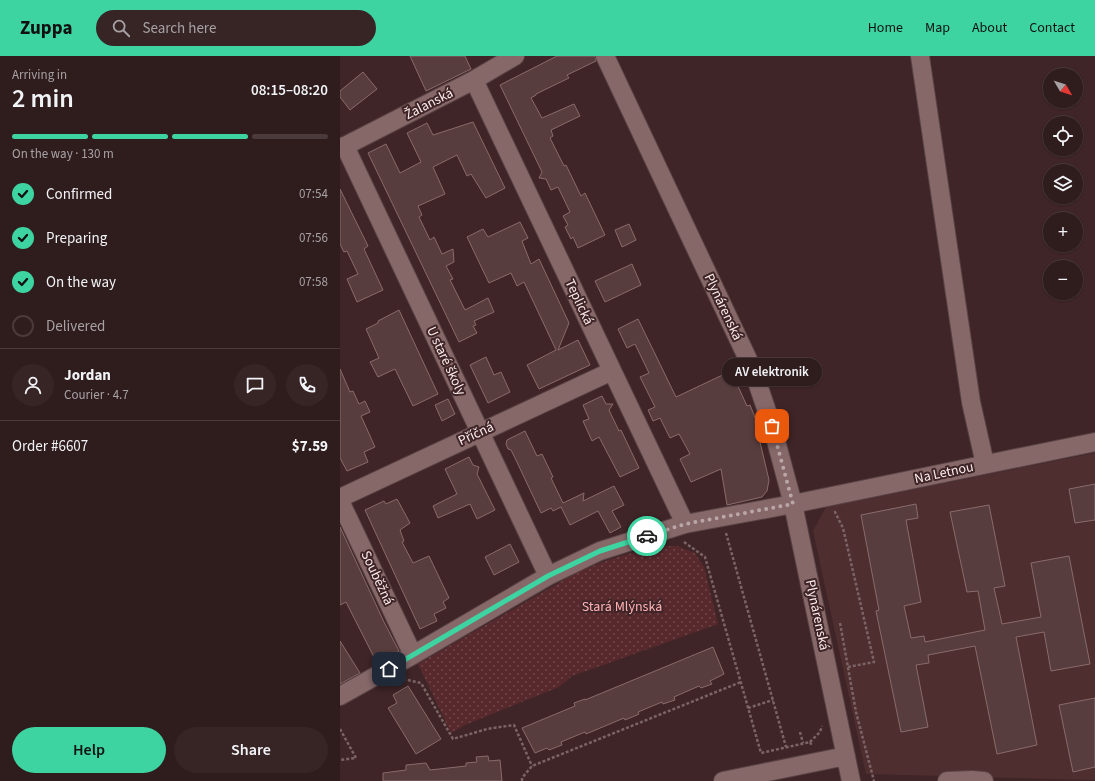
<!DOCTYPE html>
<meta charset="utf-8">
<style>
:root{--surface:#2f1c1d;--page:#372526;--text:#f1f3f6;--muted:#a7a1a4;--line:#4a3a3b;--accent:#3ed4a2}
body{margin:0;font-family:"Source Sans 3",sans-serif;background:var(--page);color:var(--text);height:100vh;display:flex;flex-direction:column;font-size:15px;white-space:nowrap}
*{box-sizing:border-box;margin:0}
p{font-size:13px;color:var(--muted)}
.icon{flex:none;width:22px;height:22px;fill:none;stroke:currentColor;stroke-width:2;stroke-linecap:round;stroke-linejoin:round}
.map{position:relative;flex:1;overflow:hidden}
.details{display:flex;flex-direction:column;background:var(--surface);width:340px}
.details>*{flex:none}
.needle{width:26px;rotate:129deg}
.fabs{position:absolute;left:703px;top:12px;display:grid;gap:8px}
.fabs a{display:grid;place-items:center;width:40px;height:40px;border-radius:50%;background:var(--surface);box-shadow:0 1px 3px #0004,0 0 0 1px var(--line);font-size:20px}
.pin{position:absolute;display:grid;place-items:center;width:34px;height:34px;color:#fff;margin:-17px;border-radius:8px;box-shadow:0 2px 6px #0006}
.courier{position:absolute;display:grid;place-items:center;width:40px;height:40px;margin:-20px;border:3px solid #3ed4a2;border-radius:50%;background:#fff;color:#222;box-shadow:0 1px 5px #0007}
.bubble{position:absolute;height:28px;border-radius:14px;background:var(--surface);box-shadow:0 1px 3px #0004,0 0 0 1px var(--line);font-size:13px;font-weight:600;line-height:28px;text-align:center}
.headline em{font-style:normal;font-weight:600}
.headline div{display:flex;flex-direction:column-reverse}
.headline{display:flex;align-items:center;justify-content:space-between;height:68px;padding:0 12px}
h1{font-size:26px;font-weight:600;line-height:30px}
.bar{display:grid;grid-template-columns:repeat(4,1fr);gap:6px 4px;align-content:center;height:48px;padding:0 12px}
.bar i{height:5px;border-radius:3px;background:var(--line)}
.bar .active{background:var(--accent)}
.bar p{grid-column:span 4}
.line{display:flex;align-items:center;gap:10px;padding:0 12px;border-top:1px solid var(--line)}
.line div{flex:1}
.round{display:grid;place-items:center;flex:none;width:42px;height:42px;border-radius:21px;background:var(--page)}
ol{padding:0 12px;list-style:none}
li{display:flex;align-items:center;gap:12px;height:44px}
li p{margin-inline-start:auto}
li .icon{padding:4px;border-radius:50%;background:var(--accent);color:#111;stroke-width:4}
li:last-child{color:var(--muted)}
li i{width:22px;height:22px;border:2px solid var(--line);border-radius:50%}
.button{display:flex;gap:8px;margin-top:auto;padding:8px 12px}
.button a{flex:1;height:46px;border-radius:24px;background:var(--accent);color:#111;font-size:16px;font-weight:600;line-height:46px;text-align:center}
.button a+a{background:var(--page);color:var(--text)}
header{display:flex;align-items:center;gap:24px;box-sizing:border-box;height:56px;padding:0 20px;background:var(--accent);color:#111}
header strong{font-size:19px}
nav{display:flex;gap:22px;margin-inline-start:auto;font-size:14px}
.search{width:280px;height:36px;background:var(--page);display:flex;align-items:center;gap:10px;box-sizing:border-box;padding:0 14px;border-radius:22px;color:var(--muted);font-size:15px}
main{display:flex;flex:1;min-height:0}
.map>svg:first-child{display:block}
</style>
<header>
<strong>Zuppa</strong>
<div class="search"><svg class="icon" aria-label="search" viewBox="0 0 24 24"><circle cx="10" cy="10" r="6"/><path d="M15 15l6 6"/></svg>Search here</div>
<nav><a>Home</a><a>Map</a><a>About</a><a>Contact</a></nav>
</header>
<main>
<section class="details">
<div class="headline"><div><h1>2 min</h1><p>Arriving in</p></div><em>08:15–08:20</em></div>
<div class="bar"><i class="active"></i><i class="active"></i><i class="active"></i><i></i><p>On the way · 130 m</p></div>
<ol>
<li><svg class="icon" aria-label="check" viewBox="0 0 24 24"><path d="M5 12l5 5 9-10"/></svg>Confirmed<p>07:54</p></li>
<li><svg class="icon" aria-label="check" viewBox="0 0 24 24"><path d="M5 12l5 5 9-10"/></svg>Preparing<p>07:56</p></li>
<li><svg class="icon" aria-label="check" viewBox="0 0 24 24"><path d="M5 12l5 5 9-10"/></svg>On the way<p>07:58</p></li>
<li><i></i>Delivered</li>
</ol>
<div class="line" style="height:72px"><a class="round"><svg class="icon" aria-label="person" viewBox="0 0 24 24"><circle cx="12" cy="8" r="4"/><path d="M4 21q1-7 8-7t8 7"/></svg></a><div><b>Jordan</b><p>Courier · 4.7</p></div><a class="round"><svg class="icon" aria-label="chat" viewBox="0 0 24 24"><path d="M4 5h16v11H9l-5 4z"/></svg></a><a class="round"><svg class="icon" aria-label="phone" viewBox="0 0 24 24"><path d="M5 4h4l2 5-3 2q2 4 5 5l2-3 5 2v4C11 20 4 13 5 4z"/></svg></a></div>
<div class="line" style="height:52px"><div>Order #6607</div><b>$7.59</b></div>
<div class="button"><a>Help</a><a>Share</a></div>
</section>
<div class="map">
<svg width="755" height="725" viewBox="0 0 755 725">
<defs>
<pattern id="park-dots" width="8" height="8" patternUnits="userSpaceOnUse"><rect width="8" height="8" fill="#57292d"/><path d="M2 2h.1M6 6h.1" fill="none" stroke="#70484c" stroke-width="1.8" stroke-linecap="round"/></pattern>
</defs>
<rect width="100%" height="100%" fill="#3f2527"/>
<path fill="#4f2e30" d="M755 397V724L526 718 473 475 486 451Z"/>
<path fill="url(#park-dots)" d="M315 490H337L355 497 364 511 378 568 232 620 219 631 125 669 111 677 78 608 236 517 268 504Z"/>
<path fill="#583d3e" stroke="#896b6b" d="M70 0H125L131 13 86 35Z
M217 0H255L256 5 227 19 229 22 196 38V39L191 42 202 62 234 48 240 60 211 74 213 80 210 82 224 110 226 109 241 140 245 137 265 179 238 192 233 181 231 183 225 171 228 169 223 160 230 156 218 131 211 134 206 123 199 122 202 116 160 29Z
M23 16 37 33 10 54 0 41V35Z
M133 66 165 132 146 142 131 118 127 120 117 99 93 111 105 138 78 150 82 159 79 161 90 184 94 181 102 198 113 193 114 206 106 210 113 223 110 224 125 254 148 242 154 256 134 265 136 269 133 270 137 277 119 286 28 97 46 88 60 117 81 106 67 77 87 67 93 79Z
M0 133 28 190 24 193 43 234 17 246 7 223 18 218 7 195 4 196 0 188Z
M180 166 188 182 182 185 191 208 199 203 229 267 218 294 238 284 250 309 199 333 187 309 216 294 201 262 184 226 177 230 171 217 149 227 127 181 143 173 148 181Z
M289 168 296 184 282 191 275 174Z
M292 208 301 229 265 246 255 225Z
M59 254 98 338 73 350 55 313 38 321 30 306 39 302 26 273 38 267V265Z
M298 263 336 341 391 315 407 350 410 349 416 364 415 365 429 424 427 435 422 441 387 449 381 413 351 426 340 403 350 398 339 378 330 382 320 362 313 365 308 354 315 351 300 321 309 317 295 288 287 292 278 273Z
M146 301 154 319 161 316 170 336 148 347 130 309Z
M0 313 10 336 13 335 19 348 25 345 30 356 21 360 35 391 24 396 28 406 7 415 0 402Z
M262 340 266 348H273L269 354 279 375 281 374 299 412 280 421 259 381 252 385 243 365 249 363 243 349Z
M108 343 115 358 102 365 95 349Z
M185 375 197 400 202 398 213 421 211 422 223 447 244 437 243 445 274 430 284 449 272 455 281 471 270 477 258 455 230 469 221 451 213 455 211 452 201 457 175 402 171 394 168 393 166 388 167 384Z
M129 401 133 409 139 411 137 418 155 454 137 463 130 448 98 462 93 450 117 438 105 413Z
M755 428V464L735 467 729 433Z
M57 443 70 467 60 474 64 485 62 486 73 507 89 500 109 542 103 546 106 552 94 558 97 565 80 573 25 454 44 445 46 448Z
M576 448 578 462 566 464 581 546 564 550 571 582 584 580 585 586 645 574 638 535 627 536 610 456 649 449 665 530 654 532 662 568 701 561 691 507 729 500 750 608 711 615 704 576 676 581 697 689 657 698 635 590 588 599 589 607 576 609 588 671 561 676 536 555 539 554 521 459Z
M0 471 44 566 59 595 37 607 6 546 0 549Z
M170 488 179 506 154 519 145 501Z
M0 585 20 617 0 628Z
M373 591 384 618 370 625 372 628 361 632 359 630 334 641 335 644 323 648 322 646 298 656 299 658 297 659 285 664 284 662 246 678 245 676 221 686 222 689 209 694 207 692 195 697 182 672 235 650 234 647 245 643V644Z
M68 630 101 683 76 698 48 652 57 647 53 639Z
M755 642V711L733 716 719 649Z
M148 700 149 705 160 704 162 725H43V717L66 714V709L86 707 90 714 126 710V707L137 706 136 701Z"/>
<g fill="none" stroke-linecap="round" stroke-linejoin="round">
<defs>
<path id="street" d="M265 0 413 314 432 370 453 448 511 725
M580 0 631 346 645 408
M134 24 345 468
M5 90 208 520
M0 91 5 90 134 24 175 0
M0 442 272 315
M0 445 73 599
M0 640 73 599 208 520 260 495 345 468 453 448 755 386
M383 725 506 700
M607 725 632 724 644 725"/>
</defs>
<use href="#street" stroke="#594345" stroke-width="20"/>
<path stroke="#7b6465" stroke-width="2.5" stroke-dasharray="3 2" stroke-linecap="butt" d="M494 456H495L503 472 534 606 508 611
M386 477 446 691
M344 486 365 501 421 697 470 686 472 690
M500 567 516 656 534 725
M63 623 81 627 113 683 147 673 174 669 192 710
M408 652 433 644
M0 673 16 702 0 704
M460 676 463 687
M470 686 480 676 482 670
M182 725V722L192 710 401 626"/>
<use href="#street" stroke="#866869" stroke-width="18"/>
</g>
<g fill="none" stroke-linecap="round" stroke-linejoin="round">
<path stroke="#baa6a6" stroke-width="4" stroke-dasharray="0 7.2" d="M307 480 345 468 453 448 432 370"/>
<path stroke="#3ed4a2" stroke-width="5" d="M49 613 208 520 260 495 307 480"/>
</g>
<g text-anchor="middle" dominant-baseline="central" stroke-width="4" stroke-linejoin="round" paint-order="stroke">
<g font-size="14" fill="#fcebeb" stroke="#3f2527">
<text transform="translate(89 48) rotate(-27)">Žalanská</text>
<text transform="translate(239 246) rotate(65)">Teplická</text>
<text transform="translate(383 251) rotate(65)">Plynárenská</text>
<text transform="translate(106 305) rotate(65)">U staré školy</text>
<text transform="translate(136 378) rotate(-25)">Příčná</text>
<text transform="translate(604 417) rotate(-12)">Na Letnou</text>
<text transform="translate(37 522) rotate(65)">Souběžná</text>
<text transform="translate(477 559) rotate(78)">Plynárenská</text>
</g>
<g font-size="14" fill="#ffb1b5" stroke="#3f2527">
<text x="282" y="551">Stará Mlýnská</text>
</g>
</g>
</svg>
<div class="fabs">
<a><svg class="needle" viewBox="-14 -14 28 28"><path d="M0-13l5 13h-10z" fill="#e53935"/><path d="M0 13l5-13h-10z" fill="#a7a1a4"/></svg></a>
<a><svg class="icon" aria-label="locate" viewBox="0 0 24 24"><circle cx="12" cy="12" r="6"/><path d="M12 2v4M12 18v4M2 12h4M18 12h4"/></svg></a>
<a><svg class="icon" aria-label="layers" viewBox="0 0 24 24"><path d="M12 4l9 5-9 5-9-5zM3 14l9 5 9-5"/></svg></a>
<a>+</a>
<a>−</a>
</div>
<div class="pin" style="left:432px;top:370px;background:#ea580c"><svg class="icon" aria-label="bag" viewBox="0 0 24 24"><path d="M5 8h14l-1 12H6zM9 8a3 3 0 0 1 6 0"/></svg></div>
<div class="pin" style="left:49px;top:613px;background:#1f2937"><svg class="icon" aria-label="home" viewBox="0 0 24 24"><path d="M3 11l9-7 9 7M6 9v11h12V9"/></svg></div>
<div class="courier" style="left:307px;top:480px"><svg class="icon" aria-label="car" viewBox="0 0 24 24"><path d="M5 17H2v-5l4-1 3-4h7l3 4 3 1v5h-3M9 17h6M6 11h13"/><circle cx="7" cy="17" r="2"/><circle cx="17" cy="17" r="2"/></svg></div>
<div class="bubble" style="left:382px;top:302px;width:100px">AV elektronik</div>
</div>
</main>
